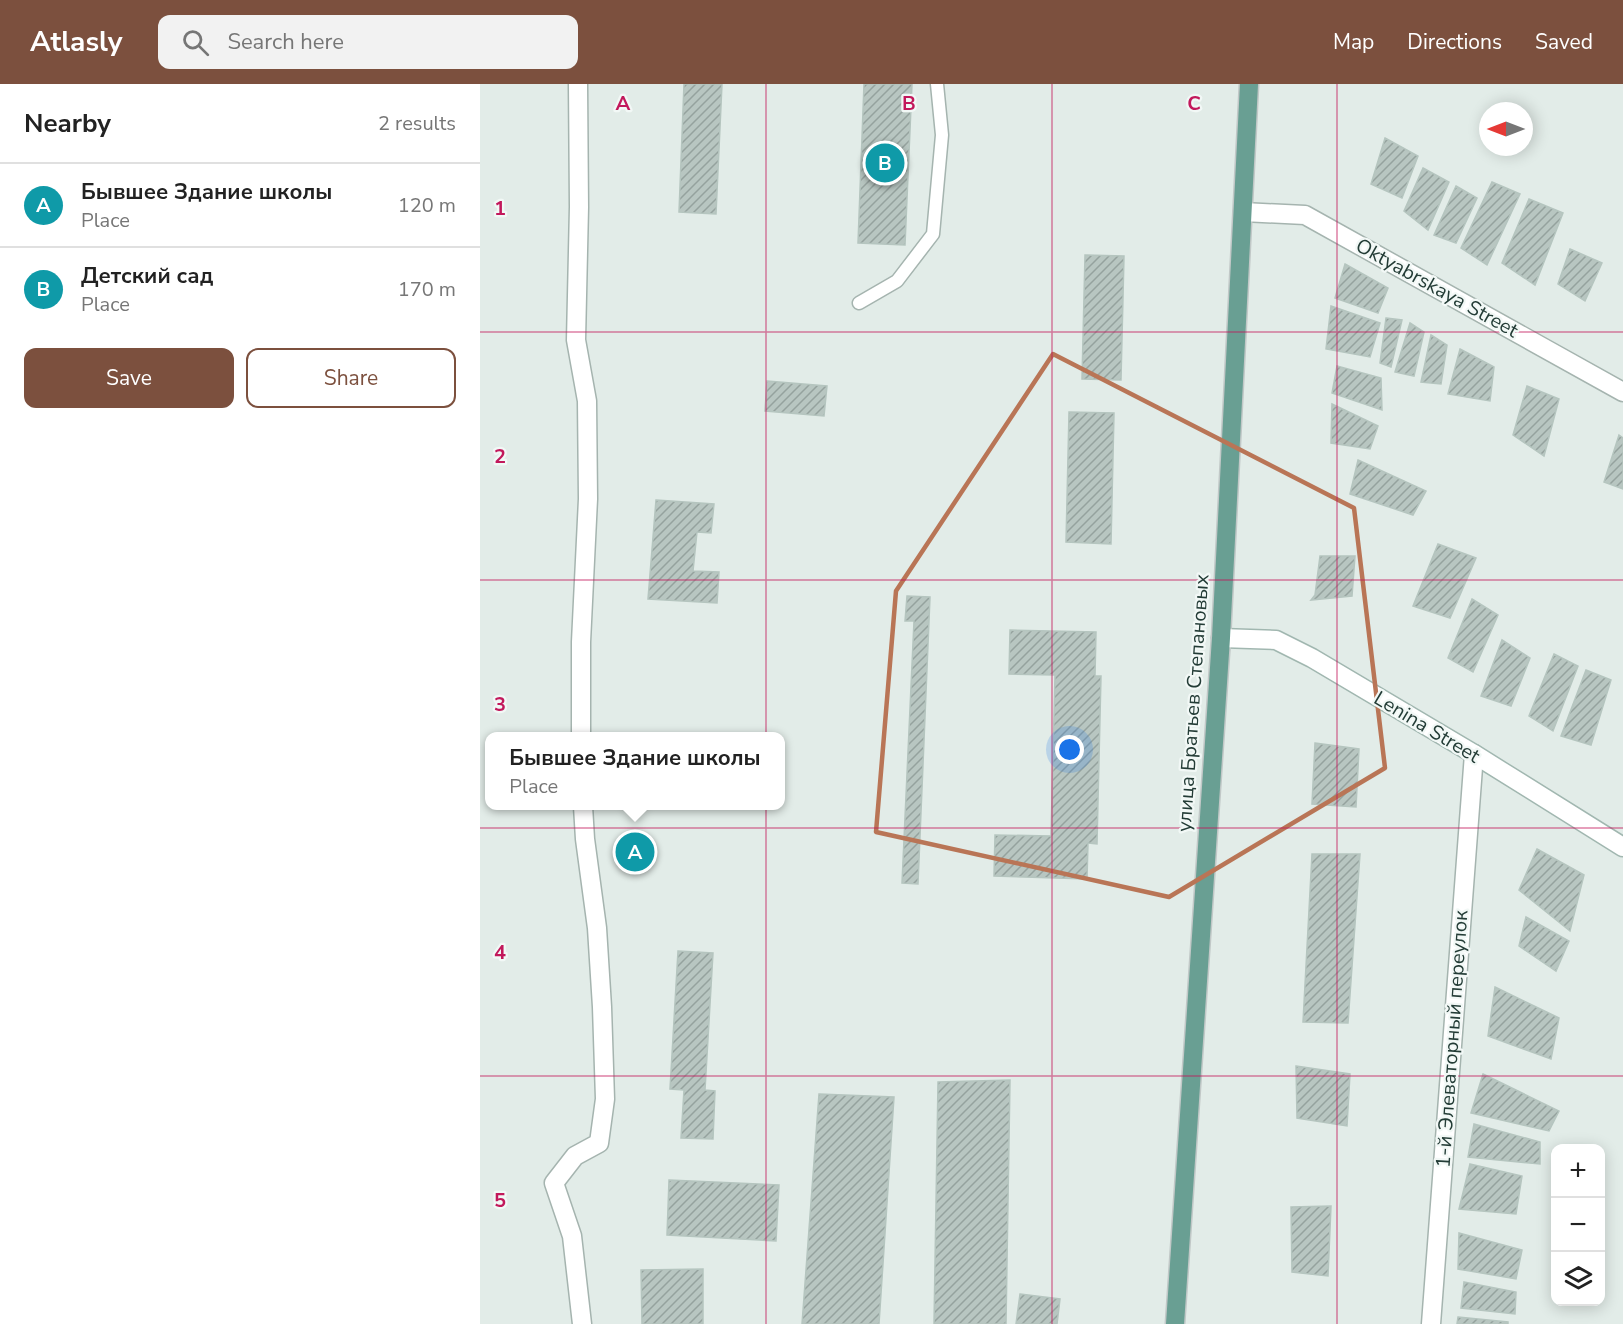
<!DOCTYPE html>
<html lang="en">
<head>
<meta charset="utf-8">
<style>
	:root { --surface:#fff; --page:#f2f2f2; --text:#222; --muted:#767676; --line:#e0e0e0; --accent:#7c503e }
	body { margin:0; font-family:"Nunito Sans",sans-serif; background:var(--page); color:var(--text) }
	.controls { position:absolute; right:18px; bottom:18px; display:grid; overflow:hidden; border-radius:12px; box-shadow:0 3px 15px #0003 }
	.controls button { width:54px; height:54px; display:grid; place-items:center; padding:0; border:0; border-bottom:2px solid var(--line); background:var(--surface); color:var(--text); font:30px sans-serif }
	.compass { position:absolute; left:999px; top:18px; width:54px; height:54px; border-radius:50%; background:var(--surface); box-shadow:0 3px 15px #0003; rotate:270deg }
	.you { position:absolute; left:590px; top:666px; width:21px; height:21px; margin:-15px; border:4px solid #fff; border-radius:50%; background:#1a73e8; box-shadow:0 0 0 9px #1a73e833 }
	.badge { display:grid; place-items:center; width:39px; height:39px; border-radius:50%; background:var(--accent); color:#fff; font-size:20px; font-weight:700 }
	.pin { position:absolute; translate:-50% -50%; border:3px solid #fff; box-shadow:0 2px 6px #0006 }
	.popup { position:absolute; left:5px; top:648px; width:300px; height:78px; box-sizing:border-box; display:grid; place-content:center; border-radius:12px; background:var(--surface); filter:drop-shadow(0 2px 4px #0005); font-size:20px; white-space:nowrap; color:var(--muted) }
	.popup b { font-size:22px; color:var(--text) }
	.popup::after { content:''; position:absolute; left:50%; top:100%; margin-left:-12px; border:12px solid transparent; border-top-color:var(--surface) }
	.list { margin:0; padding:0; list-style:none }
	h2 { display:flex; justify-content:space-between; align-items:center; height:78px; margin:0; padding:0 24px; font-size:26px }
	h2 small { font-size:20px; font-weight:400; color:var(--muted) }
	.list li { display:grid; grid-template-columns:39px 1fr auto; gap:18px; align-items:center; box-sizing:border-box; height:84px; padding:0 24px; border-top:2px solid var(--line) }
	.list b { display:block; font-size:22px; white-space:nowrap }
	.list p { margin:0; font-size:20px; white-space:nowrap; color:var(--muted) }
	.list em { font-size:20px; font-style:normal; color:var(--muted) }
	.actions { display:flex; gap:12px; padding:18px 24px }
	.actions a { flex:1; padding:14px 0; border:2px solid var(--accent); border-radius:12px; text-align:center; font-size:21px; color:var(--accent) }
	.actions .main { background:var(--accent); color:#fff }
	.icon { flex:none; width:33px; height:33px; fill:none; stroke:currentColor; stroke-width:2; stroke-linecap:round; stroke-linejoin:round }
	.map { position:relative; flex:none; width:1143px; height:1240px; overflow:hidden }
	header { display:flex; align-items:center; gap:36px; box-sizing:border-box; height:84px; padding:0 30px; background:var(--accent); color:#fff }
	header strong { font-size:28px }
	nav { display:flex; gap:33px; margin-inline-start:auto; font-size:21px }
	.search { width:420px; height:54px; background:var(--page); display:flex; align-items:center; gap:15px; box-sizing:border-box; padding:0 21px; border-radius:12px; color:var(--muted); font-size:22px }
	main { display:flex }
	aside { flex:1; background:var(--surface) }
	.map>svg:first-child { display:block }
</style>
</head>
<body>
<header>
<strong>Atlasly</strong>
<div class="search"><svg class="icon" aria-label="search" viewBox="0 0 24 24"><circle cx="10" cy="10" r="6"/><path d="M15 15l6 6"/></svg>Search here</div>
<nav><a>Map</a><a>Directions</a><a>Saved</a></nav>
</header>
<main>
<aside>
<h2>Nearby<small>2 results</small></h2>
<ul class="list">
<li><span class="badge" style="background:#0f9aa8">A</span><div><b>Бывшее Здание школы</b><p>Place</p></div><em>120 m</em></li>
<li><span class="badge" style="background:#0f9aa8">B</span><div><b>Детский сад</b><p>Place</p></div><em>170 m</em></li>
</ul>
<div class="actions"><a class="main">Save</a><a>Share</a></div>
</aside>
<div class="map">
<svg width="1143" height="1240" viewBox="0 0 1143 1240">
	<defs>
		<pattern id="building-hatch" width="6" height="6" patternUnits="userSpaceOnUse" patternTransform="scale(1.5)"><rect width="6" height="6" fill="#b8c6c1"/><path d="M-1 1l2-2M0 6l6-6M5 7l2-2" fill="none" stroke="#95a29e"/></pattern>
	</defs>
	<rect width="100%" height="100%" fill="#e2ece8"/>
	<path fill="url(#building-hatch)" stroke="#b5c5bf" stroke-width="1.5" d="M204 0H242L236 130 199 128Z
		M384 0H432L425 161 378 159Z
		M905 54 938 72 922 114 891 100Z
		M943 84 969 98 948 146 924 127Z
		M1012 98 1040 110 1007 181 981 164Z
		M976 102 997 114 976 159 954 151Z
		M1049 115 1083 129 1055 201 1022 179Z
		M1090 165 1122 179 1105 217 1078 200Z
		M605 171 644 172 641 296 602 295Z
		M865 180 908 204 898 229 855 214Z
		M851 222 900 239 890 273 846 265Z
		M906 234 922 236 911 283 900 279Z
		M930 239 944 248 934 292 915 288Z
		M951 251 967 261 961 300 941 298Z
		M980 265 1014 283 1010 317 968 310Z
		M857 282 901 294 902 326 852 309Z
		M287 297 347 302 344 332 285 327Z
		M1047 302 1079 315 1064 372 1033 351Z
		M852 320 898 342 890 365 851 359Z
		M589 328 634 329 631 460 586 458Z
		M1139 351 1143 354V405L1124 398Z
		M878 376 946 407 933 431 870 410Z
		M176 416 234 420 231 449 217 448 213 487 239 488 237 519 168 515Z
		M958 460 996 474 970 534 933 522Z
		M840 472H875L872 512 831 516 835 511Z
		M427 512 450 513 438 800 422 799 434 537H425Z
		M992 515 1018 531 993 588 968 574Z
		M530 546 616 548 615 592H621L617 760 608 759 607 795 514 792 515 751 571 752 575 591 529 590Z
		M1022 556 1050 574 1031 622 1001 612Z
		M1074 570 1098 582 1073 647 1049 632Z
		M1106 586 1131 596 1111 661 1081 652Z
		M835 659 879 665 876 723 832 720Z
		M1057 765 1104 791 1090 847 1039 806Z
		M832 770H880L868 939 823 938Z
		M1046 833 1089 857 1076 887 1039 862Z
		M198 867 233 869 225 1006 235 1007 233 1055 201 1054 204 1006 190 1005Z
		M1015 903 1079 934 1071 975 1008 952Z
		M816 982 870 990 867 1042 817 1034Z
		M1003 990 1079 1027 1069 1047 991 1029Z
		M530 996 526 1240H454L458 998Z
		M339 1010 414 1013 399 1240H322Z
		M994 1040 1060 1058V1080L988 1073Z
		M990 1080 1042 1092 1036 1130 979 1125Z
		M189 1096 299 1101 296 1157 187 1151Z
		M851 1122 848 1192 812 1188 811 1123Z
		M979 1149 1042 1166 1036 1195 978 1185Z
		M223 1185V1240H162L161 1186Z
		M984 1198 1036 1208 1035 1230 981 1224Z
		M540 1210 580 1215 577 1240H536Z
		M978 1233 1028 1238V1240H977Z"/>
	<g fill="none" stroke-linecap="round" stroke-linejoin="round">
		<g stroke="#a5b4af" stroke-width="15">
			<path id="lane" d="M379 219 417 197 453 150 462 51 457 0"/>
		</g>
		<g stroke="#a5b4af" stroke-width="21">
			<path id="street" d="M98 0 99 123 96 256 107 317 108 415 101 558V652
				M763 128 825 131 1143 308
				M102 1240 92 1152 74 1099 95 1072 119 1059 125 1015 122 923 117 844 105 755 103 722
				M951 1240 994 670"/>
		</g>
		<g stroke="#a1b7b0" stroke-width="21">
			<path id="secondary" d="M741 554 796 556 832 574 994 670 1143 763"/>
		</g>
		<g stroke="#c1c8c7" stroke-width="21">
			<path id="primary" d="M695 1240 741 554 769 0"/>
		</g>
		<use href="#lane" stroke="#fff" stroke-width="12"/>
		<use href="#street" stroke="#fff" stroke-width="18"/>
		<use href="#secondary" stroke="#fff" stroke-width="18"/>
		<use href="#primary" stroke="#699f93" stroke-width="18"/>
	</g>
	<path fill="none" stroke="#b97556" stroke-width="4.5" stroke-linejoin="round" d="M573 270 874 424 905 684 689 813 396 748 416 507Z"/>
	<path fill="none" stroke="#c2185b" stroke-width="1.5" stroke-opacity="0.55" d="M286 0V1240M572 0V1240M857 0V1240M0 248H1143M0 496H1143M0 744H1143M0 992H1143"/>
	<g text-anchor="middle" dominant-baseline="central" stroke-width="4.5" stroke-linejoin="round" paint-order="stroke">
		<g font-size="20" fill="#233c36" stroke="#f2f8f6">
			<text transform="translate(957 204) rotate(29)">Oktyabrskaya Street</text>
			<text transform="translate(713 619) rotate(-86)">улица Братьев Степановых</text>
			<text transform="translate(947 643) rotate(31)">Lenina Street</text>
			<text transform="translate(972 955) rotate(-86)">1-й Элеваторный переулок</text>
		</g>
	</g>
	<g font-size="20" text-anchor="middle" font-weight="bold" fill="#c2185b" stroke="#f2f8f6" stroke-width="4.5" stroke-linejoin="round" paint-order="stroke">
		<text x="143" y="26">A</text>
		<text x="429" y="26">B</text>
		<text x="714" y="26">C</text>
		<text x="20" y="131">1</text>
		<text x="20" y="379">2</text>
		<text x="20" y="627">3</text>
		<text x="20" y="875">4</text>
		<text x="20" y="1123">5</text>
	</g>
</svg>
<div class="controls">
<button>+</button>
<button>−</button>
<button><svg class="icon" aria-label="layers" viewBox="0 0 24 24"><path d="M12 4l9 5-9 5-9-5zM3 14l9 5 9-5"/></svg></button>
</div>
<svg class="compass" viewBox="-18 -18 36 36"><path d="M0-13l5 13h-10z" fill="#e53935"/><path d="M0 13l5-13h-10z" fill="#767676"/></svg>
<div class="you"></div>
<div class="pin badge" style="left:155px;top:768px;background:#0f9aa8">A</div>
<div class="popup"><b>Бывшее Здание школы</b>Place</div>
<div class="pin badge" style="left:405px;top:79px;background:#0f9aa8">B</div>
</div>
</main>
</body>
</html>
